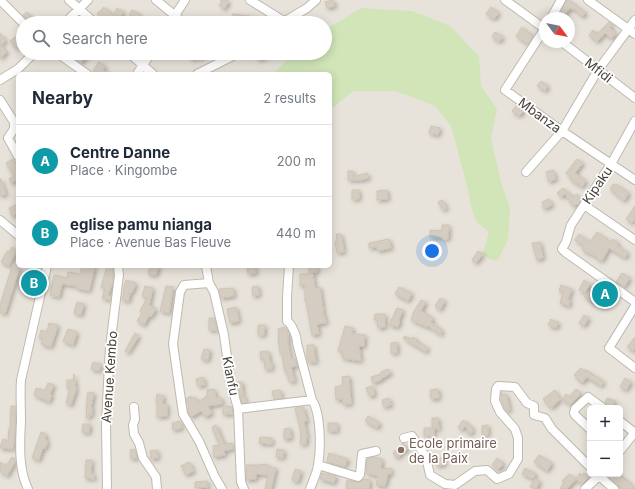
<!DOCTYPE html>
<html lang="en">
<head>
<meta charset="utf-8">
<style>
	:root { --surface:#fff; --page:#f2f2f3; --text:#1f2937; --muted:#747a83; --line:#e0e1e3; --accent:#2563eb }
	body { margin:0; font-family:Inter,sans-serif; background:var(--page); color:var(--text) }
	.controls { position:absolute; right:12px; bottom:12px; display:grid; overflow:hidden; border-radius:6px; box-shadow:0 2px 10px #0003 }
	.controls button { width:36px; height:36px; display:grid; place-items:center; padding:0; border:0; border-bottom:1px solid var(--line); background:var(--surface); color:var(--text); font:20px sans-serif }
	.compass { position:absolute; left:539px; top:12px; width:36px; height:36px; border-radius:50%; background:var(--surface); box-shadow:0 2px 10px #0003; rotate:122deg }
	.you { position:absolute; left:432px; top:251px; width:14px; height:14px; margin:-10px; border:3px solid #fff; border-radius:50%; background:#1a73e8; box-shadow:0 0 0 6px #1a73e833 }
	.badge { display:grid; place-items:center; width:26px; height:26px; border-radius:50%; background:var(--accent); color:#fff; font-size:13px; font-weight:700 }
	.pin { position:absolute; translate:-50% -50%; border:2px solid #fff; box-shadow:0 1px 4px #0006 }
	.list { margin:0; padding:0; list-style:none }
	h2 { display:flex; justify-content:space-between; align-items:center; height:52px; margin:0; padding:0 16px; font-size:17px }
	h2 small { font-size:13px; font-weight:400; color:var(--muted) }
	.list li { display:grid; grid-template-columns:26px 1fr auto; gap:12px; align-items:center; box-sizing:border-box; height:72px; padding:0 16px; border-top:1px solid var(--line) }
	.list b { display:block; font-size:15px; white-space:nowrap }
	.list p { margin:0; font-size:13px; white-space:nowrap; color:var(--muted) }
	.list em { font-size:13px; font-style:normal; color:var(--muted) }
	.icon { flex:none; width:22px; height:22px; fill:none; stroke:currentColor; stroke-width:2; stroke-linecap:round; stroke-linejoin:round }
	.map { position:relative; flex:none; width:635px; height:489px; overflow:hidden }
	.search { position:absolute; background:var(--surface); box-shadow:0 2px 10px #0003; left:16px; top:16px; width:316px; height:44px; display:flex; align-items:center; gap:10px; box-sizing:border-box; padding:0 14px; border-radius:22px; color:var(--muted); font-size:15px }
	.panel { position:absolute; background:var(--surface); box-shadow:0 2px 10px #0003; left:16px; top:72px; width:316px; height:196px; border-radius:6px }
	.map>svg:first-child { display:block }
</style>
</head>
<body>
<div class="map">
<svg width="635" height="489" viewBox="0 0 635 489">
	<defs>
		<filter id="shadow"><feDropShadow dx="2" dy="2" stdDeviation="2" flood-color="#0004"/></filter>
	</defs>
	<rect width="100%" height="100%" fill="#f4f1eb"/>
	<path fill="#e8e3da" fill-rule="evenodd" d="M0 0H635V489H0ZM545 18H569V42H545ZM23 23H325V53H23ZM18 74H330V266H18ZM590 408H620V474H590Z"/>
	<path fill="#d1e5b8" d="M361 8 412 11 450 26 479 56 481 86 497 109 491 138 501 182 510 208 508 240 498 260H491L483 254 489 232 477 222 472 210 466 182 451 126 435 106 395 91H353L330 110V74H273L285 62 296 53H325V30Z"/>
	<path fill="#d5cdc1" stroke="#cfc5b5" filter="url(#shadow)" d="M220 0H227L229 2 224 9 219 5 222 2Z
		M333 0 335 6 327 8 325 2Z
		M566 0H569L586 13 582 17 575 9 574 10 570 8 562 18H560L558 16Z
		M104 7 113 15 117 8 124 12 116 23H107L97 14Z
		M491 7 499 13 494 19 486 14Z
		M132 10 140 14 137 19 129 15Z
		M27 12 35 23H28L27 19 23 15Z
		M232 14 257 17V23L238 21Z
		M609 22 612 25 610 28 616 33 611 39 605 33 597 42 589 35 593 30 597 34Z
		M522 27 533 36 528 44 516 36Z
		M495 32 503 37 499 42 492 37Z
		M0 33 6 41 0 45 7 52 0 59Z
		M17 36 23 43 16 48 10 41Z
		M67 53H89L81 63Z
		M188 53H210L199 59 197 56 192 60Z
		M255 53H272L259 60Z
		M99 62 105 66 103 70 110 74H98L93 71Z
		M541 81 548 86 545 91 537 86Z
		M517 105 524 111 519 116 512 111Z
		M431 126 440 128 438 135 429 133Z
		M13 159 18 167V182L17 180 11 183 9 179 14 176 6 163Z
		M577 159 583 163 575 173 586 181 582 187 570 179V176L566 173Z
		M553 170 556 179 549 182 546 172Z
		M348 171H353V177L367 173 369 178 360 180H348Z
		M0 179H1L6 194 0 196Z
		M613 184 615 185 616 184 629 193 624 201 610 189Z
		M563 188 573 197 577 194 581 200 578 205 577 204 573 206 565 194 562 197 557 193Z
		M352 190H359V199H352Z
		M387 190 388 199 377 200V191Z
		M549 199 552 205 544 209 542 202Z
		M442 200 447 208 443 210 438 202Z
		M18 204V213L12 216 9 208Z
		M635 206V219L632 223 626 219Z
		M442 225H449L448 239H442V237H430V230L442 231Z
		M597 232 611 242 613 239 618 243 617 245 628 253 625 258 609 248 602 261 596 258 597 257 582 250 584 246 575 240 579 234 590 242Z
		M336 234H341L344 252 337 253 335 242 337 241Z
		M389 239 391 248 378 251 377 247 369 248V243Z
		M540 242 543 258 537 260 532 243Z
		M12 247 17 250 9 266 1 262 7 251 9 252Z
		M478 251 483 254 476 263 472 260Z
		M13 263 20 266 5 314 0 312V305Z
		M82 266H95L89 291 76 288 77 286 62 284 59 297 50 295 54 275 67 278 68 272 80 274Z
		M107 266 113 267V282L108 295 111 296 110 300 102 298 105 289 101 287Z
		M150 266H159L156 275 148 274Z
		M247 266H255L256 273 248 274Z
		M309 266H317V272L309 273Z
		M622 273 630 278 624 287 616 282Z
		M300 274H313L315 288 320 287 324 317H325L326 323 317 324 319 334 312 335 306 301H305V285L300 286Z
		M28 276 38 279 36 289 25 286Z
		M126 280 136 283 132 293 130 292 129 301 122 300 124 290H123Z
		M584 280 590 284 585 293 579 290Z
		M561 285 572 289 568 299 570 300 569 306 560 303 563 292 559 291Z
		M145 286 153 288 149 305 156 309 151 317 149 316 144 325 137 321 142 313 140 311 147 298 142 296Z
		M166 286 173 287 169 313 160 311Z
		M258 286 259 295 253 296 252 287Z
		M399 287 412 293 408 301 395 294Z
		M233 288 234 296 221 298 219 289Z
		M605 288 610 291 608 293 611 296 604 306 596 301Z
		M588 292 597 298 594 303 584 297Z
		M440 298 445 301 440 310 435 306Z
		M421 300 426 302 421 311 433 318 431 322 442 330 441 335 428 326 427 327 411 320 414 311Z
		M77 302 84 304 81 315 74 313Z
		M236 307 239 321 230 323 227 309Z
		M397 308 403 310 399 320 400 321 398 327 389 325Z
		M375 314H385V327L378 328 377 320H374Z
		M584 315 589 318 584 326 579 323Z
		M209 318H214L217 330H209Z
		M551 319 559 323 556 328 548 325Z
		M49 323 58 325 51 347 41 344 43 339 39 338 41 330 47 332Z
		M258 325H265L264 335H258Z
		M345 326 353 328 352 334 365 335 364 346H359L361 361 342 358 343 352 338 351Z
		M285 327 288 333V343L291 359 295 358 297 366 291 367 295 381 290 382 284 368 282 353H280L278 336H279L278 329Z
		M68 329 77 332 73 345 63 341Z
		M135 333 139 336 128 353 125 351Z
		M405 336 411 339 413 337 417 340 416 341 428 348 426 352 403 338Z
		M635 337V348L633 351 627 347Z
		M397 342V353H391V343Z
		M307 345H314V354H315L316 362H309V360H307Z
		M204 349 210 350 208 360 201 359Z
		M268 351 270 363H272V369H265L264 359 261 360 260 352Z
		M93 362 101 364 99 371 91 369Z
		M581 368 586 372 587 370 593 376 594 375 604 382 601 386 587 377 582 383 574 375Z
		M388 369 391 373 381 379V380L373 383 371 377 381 374V372Z
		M74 374 76 390 71 405 66 403 70 388H67V380H73Z
		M349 376 351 404H343V399L336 400 335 387 343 385 342 377Z
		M203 377 205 385 198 386 196 379Z
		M625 378 631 382 626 390 620 387Z
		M237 382H242L243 397H245L246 403H242Z
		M48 383 54 385 50 394 52 395 49 402 34 395 36 388 45 391Z
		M372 386 375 394 370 397 366 388Z
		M214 389 216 398H222V404L208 406 212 413 206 417 201 411 191 417 188 412V408L189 407 186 399 191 396 192 399 195 397 198 402 207 396V390Z
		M438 389 439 398 431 399 430 390Z
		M576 389 581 394 570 405 562 399 566 394 569 397Z
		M280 390 282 398 274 399 272 391Z
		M555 390 560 400 551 408 543 399Z
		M88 392 94 393 91 407H92V415H89V418H86L87 400Z
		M501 392 503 394H506L510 410 506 411 505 409 501 400Z
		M157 394 164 396 162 404H167V416L157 417V402L156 401Z
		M389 398 391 405 384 407 382 400Z
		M607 398 615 401 612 408 605 403Z
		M11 406H15V431L13 449 0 448 3 439 8 441 9 428 10 429Z
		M223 406 232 407 233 414H223Z
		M303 407 307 421 304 422 307 435 306 444H300L301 437 300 428 295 408Z
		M368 416 380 423 377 428 365 421Z
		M432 418H438L439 430 432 426Z
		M463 420 472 427 473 432 468 434 466 426 462 430 458 427Z
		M180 421 182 428 173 430 172 423Z
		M328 423H337V431H328Z
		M83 424H90L89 433 82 432Z
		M216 425 224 444 232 443 233 449 224 451 225 455 214 457 213 446 219 445 212 427Z
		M488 425V435H482V426Z
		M290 428 291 438 284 439V429Z
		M424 428H434V436H424Z
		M41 432 46 434 45 439 48 441 45 449 43 448 39 460 32 458Z
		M260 437 272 438V444L259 443Z
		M403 443 408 448 397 458 393 453Z
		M135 449 137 458 131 459 130 450Z
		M277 449 284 450 283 458 276 457Z
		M157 450 158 458 151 459 150 451Z
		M329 453 348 459 345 466 334 464V463L327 461Z
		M539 455 552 463 547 471 534 462Z
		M12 457 15 459V462L7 476 0 471V462L6 466Z
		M373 457 382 459 381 469 391 468V474H388L385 486 376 485 378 476 366 473 367 459Z
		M444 457 445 464 437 466 435 459Z
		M497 458 504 464 498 470 492 465Z
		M86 460H92L91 474H94V479L85 478Z
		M189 462 194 471 186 475 181 466Z
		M260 464 268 465 267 466 276 468 271 489H265L268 475 256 474V479L246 480V465H260Z
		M525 468 536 474 533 479 522 474Z
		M295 469 301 471 298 482 292 480Z
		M322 473 336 476 334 483 320 479Z
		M580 473 582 476 584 473 589 477 582 484 576 479 567 489H560L564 482 562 481 569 474 576 479Z
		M606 474H619L625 480 626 479 635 489H624L619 485 618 486Z
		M364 479 370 480 369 489H346L347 480 359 482Z
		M535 479 540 481 536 489 530 487Z
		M207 481 208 487 195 488V482Z"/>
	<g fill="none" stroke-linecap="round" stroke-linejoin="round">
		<g stroke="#bfb9ae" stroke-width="10">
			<path id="minor" d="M0 0 23 23
				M69 0 95 23
				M156 0 184 23
				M250 0 285 22
				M505 0 545 29
				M588 0 635 34
				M551 18 561 0
				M65 23 88 0
				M170 23 185 0
				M282 23 307 8 316 0
				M545 28 505 90 562 131 635 180
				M562 42 635 98
				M57 53 87 74
				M129 53 153 74
				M137 74 151 53
				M197 74 239 53
				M0 80 18 69 34 53
				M0 100 14 122V129L8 138 18 156
				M635 121 611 164 571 225 566 242 562 249 565 252 635 302
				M526 172 562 131 598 70 635 20
				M584 205 635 240
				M0 220 18 235
				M206 266 209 283 214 292 224 335 230 379 238 409 241 482 244 489
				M289 266 287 297V321C292 324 297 337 297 343L312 400C321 413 321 449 318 465 317 473 313 481 310 489
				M209 283 184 285 180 292 173 344 183 414 199 441 215 477 222 489
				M635 306 609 348 635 368
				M134 407 135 419 133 425 134 434 139 443 143 458 156 477 157 489
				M238 409 312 400
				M620 421 635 433
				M590 429 575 415 574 413 575 409 588 397 603 408
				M404 438 412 436 426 457 430 475 445 484 455 485 475 471 487 470 497 479 509 474 518 459V438L515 429 500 412 495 401 496 389 498 386 515 387 527 403 534 406V415L545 418 552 429 590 467
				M620 451 635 432
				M318 465 358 477 360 475 362 454 376 451
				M597 474 614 489
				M28 489C18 468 20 443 21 421 21 407 20 393 21 380L47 266
				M107 489 106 425 108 383 110 347 119 275 118 266
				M585 489 601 474"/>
		</g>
		<use href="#minor" stroke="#fff" stroke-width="8"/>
	</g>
	<circle fill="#8d6e63" stroke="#fff" stroke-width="1.5" cx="401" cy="450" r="4"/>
	<g text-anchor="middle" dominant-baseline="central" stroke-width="3.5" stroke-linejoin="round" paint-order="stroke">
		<g font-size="13" fill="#484239" stroke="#fff">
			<text transform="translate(599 70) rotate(38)">Mfidi</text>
			<text transform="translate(540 115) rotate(36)">Mbanza</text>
			<text transform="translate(597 185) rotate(-56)">Kipaku</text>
			<text transform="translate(231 376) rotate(79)">Kianfu</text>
			<text transform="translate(109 377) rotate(-86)">Avenue Kembo</text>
		</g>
		<g font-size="13" fill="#785e54" stroke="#fff" text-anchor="start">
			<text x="409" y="443">Ecole primaire<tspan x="409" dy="15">de la Paix</tspan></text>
		</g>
	</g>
</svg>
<div class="controls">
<button>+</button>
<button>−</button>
</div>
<svg class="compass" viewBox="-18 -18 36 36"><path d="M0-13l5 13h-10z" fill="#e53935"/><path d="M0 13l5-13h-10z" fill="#747a83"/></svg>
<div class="you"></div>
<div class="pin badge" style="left:605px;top:294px;background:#0f9aa8">A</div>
<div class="pin badge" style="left:34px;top:283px;background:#0f9aa8">B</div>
<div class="search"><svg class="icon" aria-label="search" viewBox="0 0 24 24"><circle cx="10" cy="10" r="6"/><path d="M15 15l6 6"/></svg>Search here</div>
<section class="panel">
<h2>Nearby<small>2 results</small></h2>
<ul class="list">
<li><span class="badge" style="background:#0f9aa8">A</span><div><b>Centre Danne</b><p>Place · Kingombe</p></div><em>200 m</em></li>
<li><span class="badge" style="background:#0f9aa8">B</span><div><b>eglise pamu nianga</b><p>Place · Avenue Bas Fleuve</p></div><em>440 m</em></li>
</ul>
</section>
</div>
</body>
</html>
